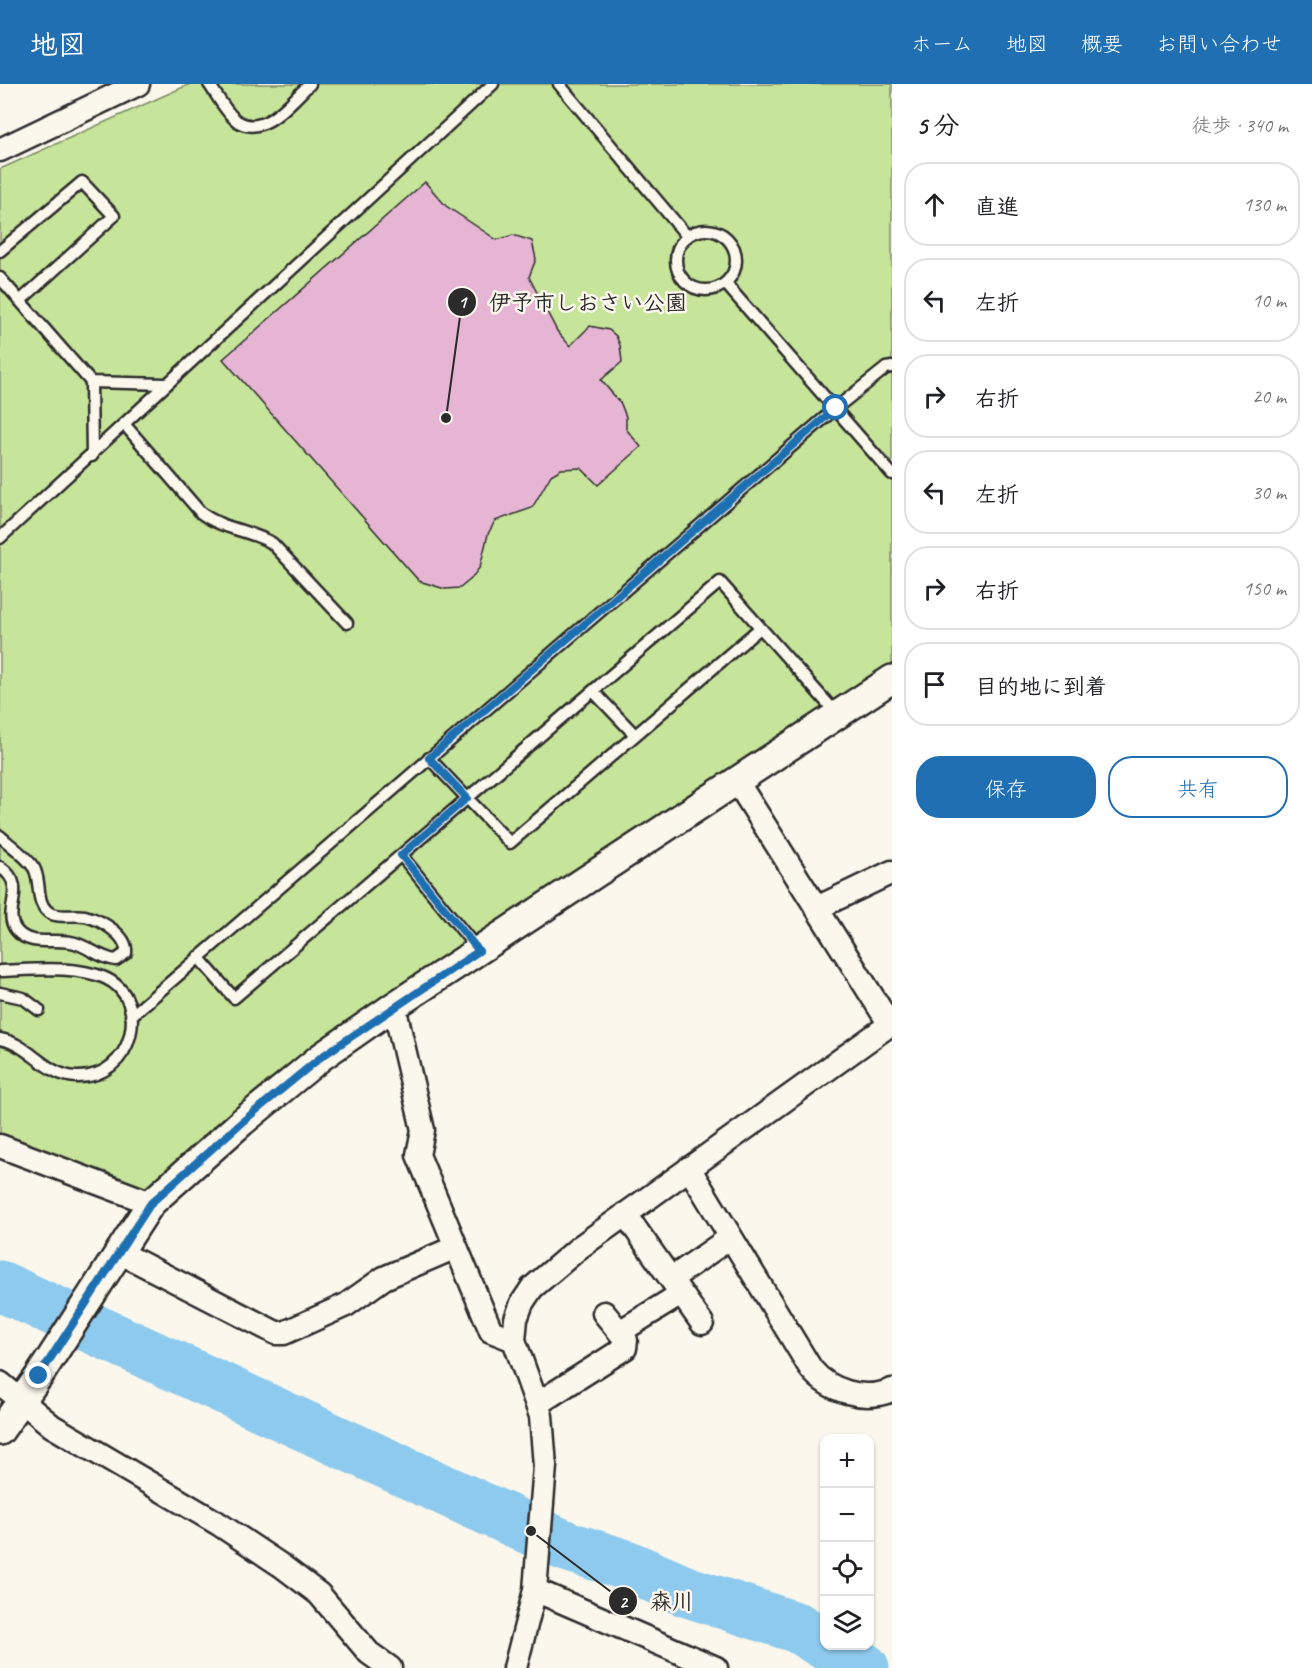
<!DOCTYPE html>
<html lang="ja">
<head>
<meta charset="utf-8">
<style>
	:root { --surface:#fff; --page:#f2f2f2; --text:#202124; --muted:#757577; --line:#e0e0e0; --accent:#1f6fb2 }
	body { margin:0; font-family:Caveat,"Klee One",sans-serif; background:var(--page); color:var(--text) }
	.controls { position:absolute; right:18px; bottom:18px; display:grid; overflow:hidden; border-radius:12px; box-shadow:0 2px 4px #0004 }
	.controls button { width:54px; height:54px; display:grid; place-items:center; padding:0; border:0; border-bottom:2px solid var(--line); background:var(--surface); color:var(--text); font:30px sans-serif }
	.stop { position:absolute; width:18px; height:18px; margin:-14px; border:4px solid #1f6fb2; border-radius:50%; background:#fff }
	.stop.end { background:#1f6fb2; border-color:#fff; box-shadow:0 2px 6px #0008 }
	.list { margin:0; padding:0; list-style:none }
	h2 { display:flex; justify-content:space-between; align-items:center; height:78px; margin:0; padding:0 24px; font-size:26px }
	h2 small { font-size:20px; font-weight:400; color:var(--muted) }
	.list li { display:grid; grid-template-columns:39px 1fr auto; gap:18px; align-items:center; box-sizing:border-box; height:84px; margin:0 12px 12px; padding:0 12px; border:2px solid var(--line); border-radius:24px }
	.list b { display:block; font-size:22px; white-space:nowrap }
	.list em { font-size:20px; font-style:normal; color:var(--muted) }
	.actions { display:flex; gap:12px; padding:18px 24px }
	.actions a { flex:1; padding:14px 0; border:2px solid var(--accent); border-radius:24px; text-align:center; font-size:21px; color:var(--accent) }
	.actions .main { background:var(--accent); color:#fff }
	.icon { flex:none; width:33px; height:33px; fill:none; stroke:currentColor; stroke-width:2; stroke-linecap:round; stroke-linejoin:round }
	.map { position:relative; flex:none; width:892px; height:1584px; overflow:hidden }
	header { display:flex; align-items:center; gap:36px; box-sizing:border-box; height:84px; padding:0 30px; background:var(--accent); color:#fff }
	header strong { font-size:28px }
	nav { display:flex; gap:33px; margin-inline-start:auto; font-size:21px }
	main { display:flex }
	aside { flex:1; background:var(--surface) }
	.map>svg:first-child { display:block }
</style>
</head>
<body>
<header>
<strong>地図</strong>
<nav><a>ホーム</a><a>地図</a><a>概要</a><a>お問い合わせ</a></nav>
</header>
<main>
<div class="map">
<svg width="892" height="1584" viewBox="0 0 892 1584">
	<rect width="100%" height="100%" fill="#fbf7ec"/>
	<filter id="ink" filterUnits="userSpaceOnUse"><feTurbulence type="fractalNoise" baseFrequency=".0167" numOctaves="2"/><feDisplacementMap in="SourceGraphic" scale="12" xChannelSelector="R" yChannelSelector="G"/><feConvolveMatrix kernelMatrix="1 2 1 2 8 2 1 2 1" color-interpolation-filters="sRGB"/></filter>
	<g filter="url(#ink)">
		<path fill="#c7e49b" stroke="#798863" stroke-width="1.5" d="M190 0H892V583L490 860 159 1112 0 1052V85Z"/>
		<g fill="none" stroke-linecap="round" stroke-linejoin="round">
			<path stroke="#8ecaee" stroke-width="51" d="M0 1202 566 1462 623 1480 685 1507 798 1544 824 1560
				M827 1562 864 1584"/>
		</g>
		<path fill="#e6b5d4" stroke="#2b2b2b" stroke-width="1.5" d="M425 98 446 122 497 156 513 151 532 157 536 175 529 193 557 247 570 262 590 242 609 246 616 252 620 261 622 278 601 296 621 320 626 333V345L641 363 598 401 581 384 561 385 551 391 532 424 495 437 488 450 480 483 471 495 460 504 445 505 419 497 223 275Z"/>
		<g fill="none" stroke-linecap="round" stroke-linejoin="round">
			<g stroke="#2b2b2b" stroke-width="15">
				<path id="service" d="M209 0C217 11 226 29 237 37 264 55 292 16 310 0
					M559 0 687 152
					M676 176a30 30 0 1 1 60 0a30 30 0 1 1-60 0Z
					M0 167 82 98 114 132 20 217
					M0 194 91 298 92 372
					M725 199 892 390
					M91 298 165 300
					M125 341 201 429C222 445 249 446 272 459L347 539
					M0 454 493 0
					M593 607 635 651
					M429 674 510 759 760 544
					M0 752C11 762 26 772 34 784 42 798 34 822 52 830 62 834 74 830 85 832 101 836 128 851 126 869L116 876C101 874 91 865 78 860 58 852 31 865 16 846 1 826 30 803 0 783
					M401 771 478 866
					M198 873 234 914 720 498 837 630
					M0 887C32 886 75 881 105 894 152 915 134 995 76 993 44 991 30 960 0 955
					M0 909 23 914 39 926
					M131 932 836 324 886 284 892 283"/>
			</g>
			<g stroke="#2b2b2b" stroke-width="27">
				<path id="minor" d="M0 66 138 0
					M736 696 889 939
					M817 824 892 788
					M394 922 423 1046 418 1071 491 1247 514 1256
					M0 1062 151 1119
					M689 1084 811 1285C829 1307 864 1318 892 1306
					M625 1130 702 1239
					M119 1168 276 1249H284L346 1221 384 1194 456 1163
					M671 1195 731 1153
					M621 1247 681 1210
					M0 1299 52 1342 219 1440 282 1482 319 1510 369 1569 390 1584
					M537 1320 625 1264 626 1256 604 1229
					M535 1506 716 1584
					M515 1584 535 1506 545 1382 541 1332 514 1256 516 1235 522 1219 532 1204 580 1163 892 939"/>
			</g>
			<g stroke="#2b2b2b" stroke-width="32">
				<path id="tertiary" d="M0 1347 39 1292 151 1119 242 1038 321 973 394 922 892 595"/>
			</g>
			<use href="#service" stroke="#fbf7ec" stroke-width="10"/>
			<use href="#minor" stroke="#fbf7ec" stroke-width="22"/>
			<use href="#tertiary" stroke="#fbf7ec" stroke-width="27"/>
		</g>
	</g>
	<g fill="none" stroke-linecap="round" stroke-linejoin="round" filter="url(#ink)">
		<path stroke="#1f6fb2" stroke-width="8" d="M39 1292 151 1119 242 1038 321 973 479 867 401 771 467 714 429 674 836 324"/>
	</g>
	<path fill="none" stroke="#2b2b2b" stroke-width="2" d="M446 334L462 218M531 1447L623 1517"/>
	<g fill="#2b2b2b" stroke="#fbf7ec" stroke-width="2">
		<circle cx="446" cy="334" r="6"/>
		<circle cx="531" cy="1447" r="6"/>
		<circle cx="462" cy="218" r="15"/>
		<circle cx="623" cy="1517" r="15"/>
	</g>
	<g font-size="18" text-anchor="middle" font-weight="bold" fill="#fff">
		<text x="462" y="224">1</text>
		<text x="623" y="1524">2</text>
	</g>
	<g font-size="22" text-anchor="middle" font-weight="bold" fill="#2b2b2b" stroke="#fbf7ec" stroke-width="5" stroke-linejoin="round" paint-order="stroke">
		<text x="588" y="226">伊予市しおさい公園</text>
		<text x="672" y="1525">森川</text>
	</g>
</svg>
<div class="controls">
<button>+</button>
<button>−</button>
<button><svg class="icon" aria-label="locate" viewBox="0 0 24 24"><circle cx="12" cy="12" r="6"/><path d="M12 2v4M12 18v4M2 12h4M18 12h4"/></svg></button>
<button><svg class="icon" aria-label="layers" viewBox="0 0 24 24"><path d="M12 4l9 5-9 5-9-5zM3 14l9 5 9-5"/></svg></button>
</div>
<div class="stop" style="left:836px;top:324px"></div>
<div class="stop end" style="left:39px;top:1292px"></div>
</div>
<aside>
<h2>5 分<small>徒歩 · 340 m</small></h2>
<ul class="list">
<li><svg class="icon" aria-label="ahead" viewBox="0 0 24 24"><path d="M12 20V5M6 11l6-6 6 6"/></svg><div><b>直進</b></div><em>130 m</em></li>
<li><svg class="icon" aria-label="left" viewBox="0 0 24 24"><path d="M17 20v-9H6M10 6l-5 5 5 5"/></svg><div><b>左折</b></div><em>10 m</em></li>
<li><svg class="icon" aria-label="right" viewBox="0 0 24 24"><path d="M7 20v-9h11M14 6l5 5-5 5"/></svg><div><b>右折</b></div><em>20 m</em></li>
<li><svg class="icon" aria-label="left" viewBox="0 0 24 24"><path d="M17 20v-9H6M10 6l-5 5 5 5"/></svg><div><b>左折</b></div><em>30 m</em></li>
<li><svg class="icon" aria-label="right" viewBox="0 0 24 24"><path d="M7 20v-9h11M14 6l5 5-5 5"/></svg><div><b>右折</b></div><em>150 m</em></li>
<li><svg class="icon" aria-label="arrive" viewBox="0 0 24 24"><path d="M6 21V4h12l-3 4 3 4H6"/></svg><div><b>目的地に到着</b></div></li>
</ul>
<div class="actions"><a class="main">保存</a><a>共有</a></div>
</aside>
</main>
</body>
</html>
